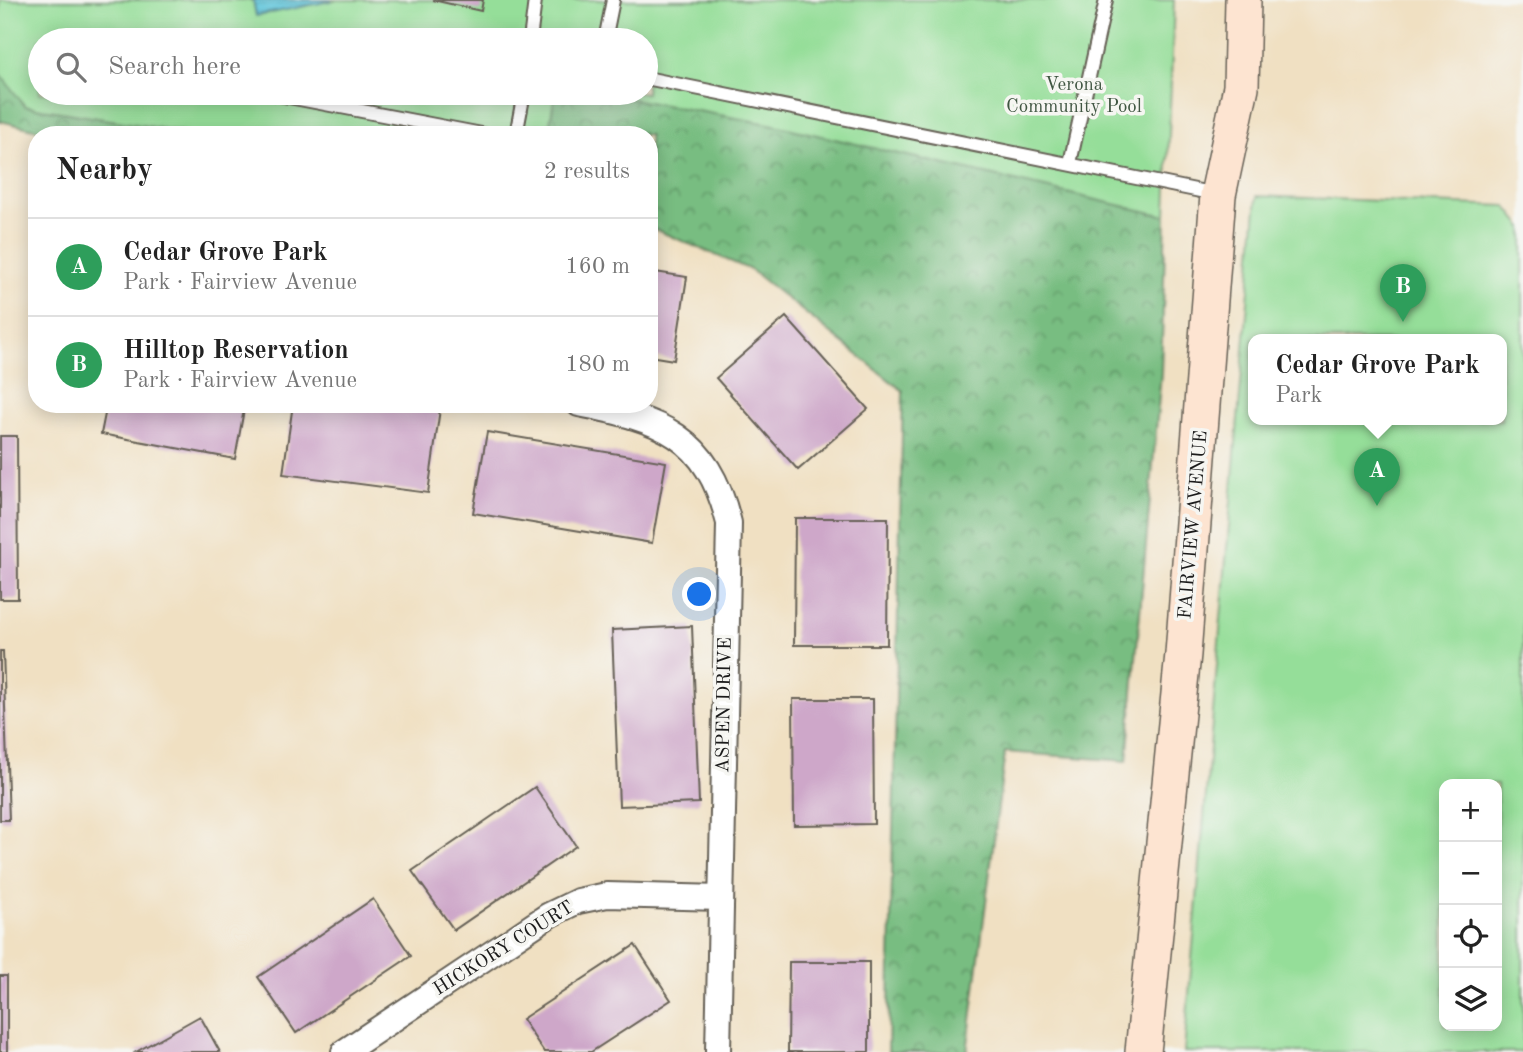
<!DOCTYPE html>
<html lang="en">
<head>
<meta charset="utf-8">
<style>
	:root { --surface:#fff; --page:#f2f2f2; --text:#222; --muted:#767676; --line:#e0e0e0; --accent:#0f766e }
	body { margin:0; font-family:"Old Standard TT",serif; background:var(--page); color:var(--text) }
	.controls { position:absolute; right:21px; bottom:21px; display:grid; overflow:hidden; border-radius:14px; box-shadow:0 4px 18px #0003 }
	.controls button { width:63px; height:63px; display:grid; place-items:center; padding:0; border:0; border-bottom:2px solid var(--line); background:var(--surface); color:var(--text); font:35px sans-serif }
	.you { position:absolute; left:700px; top:595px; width:24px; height:24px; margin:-18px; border:5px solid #fff; border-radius:50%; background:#1a73e8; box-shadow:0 0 0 10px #1a73e833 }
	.badge { display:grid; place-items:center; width:46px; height:46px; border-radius:50%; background:var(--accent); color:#fff; font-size:23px; font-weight:700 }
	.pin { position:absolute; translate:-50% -58px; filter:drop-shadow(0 2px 4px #0008) }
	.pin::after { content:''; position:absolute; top:37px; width:24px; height:21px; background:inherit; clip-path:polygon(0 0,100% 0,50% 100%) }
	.popup { position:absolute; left:1248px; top:334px; width:259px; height:91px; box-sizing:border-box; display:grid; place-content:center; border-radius:14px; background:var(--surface); filter:drop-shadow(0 2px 5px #0005); font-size:23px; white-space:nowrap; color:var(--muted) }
	.popup b { font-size:26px; color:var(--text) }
	.popup::after { content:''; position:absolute; left:50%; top:100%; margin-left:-14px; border:14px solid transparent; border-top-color:var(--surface) }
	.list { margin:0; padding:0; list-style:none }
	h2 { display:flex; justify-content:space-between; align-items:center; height:91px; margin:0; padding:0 28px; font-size:30px }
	h2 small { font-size:23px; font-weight:400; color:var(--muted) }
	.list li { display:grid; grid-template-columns:46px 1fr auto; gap:21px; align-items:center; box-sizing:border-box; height:98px; padding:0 28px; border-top:2px solid var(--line) }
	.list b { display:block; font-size:26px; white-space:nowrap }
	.list p { margin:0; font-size:23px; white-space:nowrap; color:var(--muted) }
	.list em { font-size:23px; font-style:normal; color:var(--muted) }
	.icon { flex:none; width:38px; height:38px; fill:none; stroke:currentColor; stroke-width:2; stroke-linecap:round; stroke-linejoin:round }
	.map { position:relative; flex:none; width:1523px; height:1052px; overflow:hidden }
	.search { position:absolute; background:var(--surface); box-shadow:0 4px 18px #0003; left:28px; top:28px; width:630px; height:77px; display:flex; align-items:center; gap:18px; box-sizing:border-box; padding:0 24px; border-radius:38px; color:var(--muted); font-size:26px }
	.panel { position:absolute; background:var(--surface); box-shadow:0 4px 18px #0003; left:28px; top:126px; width:630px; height:287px; border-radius:28px }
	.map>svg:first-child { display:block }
</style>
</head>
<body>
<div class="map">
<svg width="1523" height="1052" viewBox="0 0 1523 1052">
	<defs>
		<pattern id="forest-crowns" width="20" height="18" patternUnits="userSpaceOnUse" patternTransform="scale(1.75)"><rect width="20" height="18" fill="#78bd81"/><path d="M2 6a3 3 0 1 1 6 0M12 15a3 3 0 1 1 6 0" fill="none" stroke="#629969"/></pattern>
		<pattern id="water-rules" width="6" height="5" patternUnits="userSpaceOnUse" patternTransform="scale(1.75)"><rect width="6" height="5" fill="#5dc4da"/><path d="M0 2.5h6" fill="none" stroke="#50a8ba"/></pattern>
	</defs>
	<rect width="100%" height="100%" fill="#f6f6f2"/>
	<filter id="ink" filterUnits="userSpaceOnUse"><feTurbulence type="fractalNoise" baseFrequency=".0143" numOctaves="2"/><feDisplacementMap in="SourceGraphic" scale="14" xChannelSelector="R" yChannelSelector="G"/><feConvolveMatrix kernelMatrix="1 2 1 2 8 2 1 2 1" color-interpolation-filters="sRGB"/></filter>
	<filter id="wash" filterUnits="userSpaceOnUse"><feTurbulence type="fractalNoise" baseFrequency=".00686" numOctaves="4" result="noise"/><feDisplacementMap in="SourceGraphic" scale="28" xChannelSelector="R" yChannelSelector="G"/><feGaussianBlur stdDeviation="1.57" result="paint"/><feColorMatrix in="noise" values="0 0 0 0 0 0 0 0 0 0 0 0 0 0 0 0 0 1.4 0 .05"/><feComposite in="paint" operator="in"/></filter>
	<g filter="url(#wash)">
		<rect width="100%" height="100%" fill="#f0e0c2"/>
		<path fill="url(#forest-crowns)" stroke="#4a6c4e" stroke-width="2" d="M0 74 26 106 202 135H59L0 121Z
			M555 93H599L775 125 1166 216 1161 373 1127 761 1005 752 967 1052H888L903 391 751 270 649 227V135H548Z"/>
		<path fill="#95de99" stroke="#587d5a" stroke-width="2" fill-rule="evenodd" d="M0 0H1174L1166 216 775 125 599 93H646V40H40V93H555L548 135H202L25 106 0 74Z
			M1257 196 1506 206 1523 227V1052H1184ZM1253 340H1501V420H1253ZM1497 784V1026H1444V784Z"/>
		<path fill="url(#water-rules)" stroke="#3c707b" stroke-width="2" d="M253 0H330L331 1 256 16Z"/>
		<g id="blocks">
			<path fill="#cea7c9" d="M433 0H483L481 11Z
				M649 271 687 277 674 360 649 356Z
				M786 317 868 409 798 470 716 378Z
				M107 404H245L235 459 101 434Z
				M293 404H406L440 409 428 493 283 474Z
				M487 432 666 462 652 543 473 513Z
				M0 436H17L18 599H0Z
				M795 518H888L887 645H794Z
				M692 626 699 803 619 806 612 630Z
				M0 651H3L9 820H0Z
				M793 699H873L874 824 794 825Z
				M535 787 576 846 454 930 412 871Z
				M373 899 411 956 296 1033 258 977Z
				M635 945 671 1000 591 1052H544L522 1019Z
				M789 962H869V1052H788Z
				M0 976H7V1052H0Z
				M200 1016 220 1052H136Z"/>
		</g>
	</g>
	<g filter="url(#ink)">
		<use href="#blocks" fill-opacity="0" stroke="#666156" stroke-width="2"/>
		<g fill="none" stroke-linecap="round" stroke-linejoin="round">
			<g stroke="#666156" stroke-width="16">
				<path id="lane" d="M530 40 535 0
					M605 40 613 0
					M646 78 1215 194
					M268 93 487 135
					M516 135 524 93
					M1070 163 1106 0"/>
			</g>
			<g stroke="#666156" stroke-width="28">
				<path id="street" d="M579 404C661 420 707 434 729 523L718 1052
					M344 1052 549 915 578 901 607 895 721 898"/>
			</g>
			<g stroke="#666156" stroke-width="38">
				<path id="secondary" d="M1143 1052 1183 654 1218 195 1241 87 1243 0"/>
			</g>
			<use href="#lane" stroke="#fff" stroke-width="12"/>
			<use href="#street" stroke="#fff" stroke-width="24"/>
			<use href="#secondary" stroke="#fde4d1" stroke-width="35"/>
		</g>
	</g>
	<g text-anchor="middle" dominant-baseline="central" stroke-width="7" stroke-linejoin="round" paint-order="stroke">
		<g font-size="19" fill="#405642" stroke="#f6f6f2">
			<text x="1074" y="85">Verona<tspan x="1074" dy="22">Community Pool</tspan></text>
		</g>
		<g font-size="19" fill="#1c1c1c" stroke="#f6f6f2">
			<text transform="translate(1194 525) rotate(-85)">FAIRVIEW AVENUE</text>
			<text transform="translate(725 705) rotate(-89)">ASPEN DRIVE</text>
			<text transform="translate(504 949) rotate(-32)">HICKORY COURT</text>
		</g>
	</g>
</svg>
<div class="controls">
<button>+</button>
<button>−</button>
<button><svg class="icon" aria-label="locate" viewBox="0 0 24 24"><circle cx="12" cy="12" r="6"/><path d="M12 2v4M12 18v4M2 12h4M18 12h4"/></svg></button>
<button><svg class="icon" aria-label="layers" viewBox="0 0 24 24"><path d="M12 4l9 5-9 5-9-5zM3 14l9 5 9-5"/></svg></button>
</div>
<div class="you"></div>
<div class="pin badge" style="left:1377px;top:506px;background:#2e9e5b">A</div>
<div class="popup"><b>Cedar Grove Park</b>Park</div>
<div class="pin badge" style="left:1403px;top:322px;background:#2e9e5b">B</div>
<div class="search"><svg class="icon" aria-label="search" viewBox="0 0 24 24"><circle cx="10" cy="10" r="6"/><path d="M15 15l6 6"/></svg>Search here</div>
<section class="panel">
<h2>Nearby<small>2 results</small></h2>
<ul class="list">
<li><span class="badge" style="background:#2e9e5b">A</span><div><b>Cedar Grove Park</b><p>Park · Fairview Avenue</p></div><em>160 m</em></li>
<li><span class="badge" style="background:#2e9e5b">B</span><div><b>Hilltop Reservation</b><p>Park · Fairview Avenue</p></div><em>180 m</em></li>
</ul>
</section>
</div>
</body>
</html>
